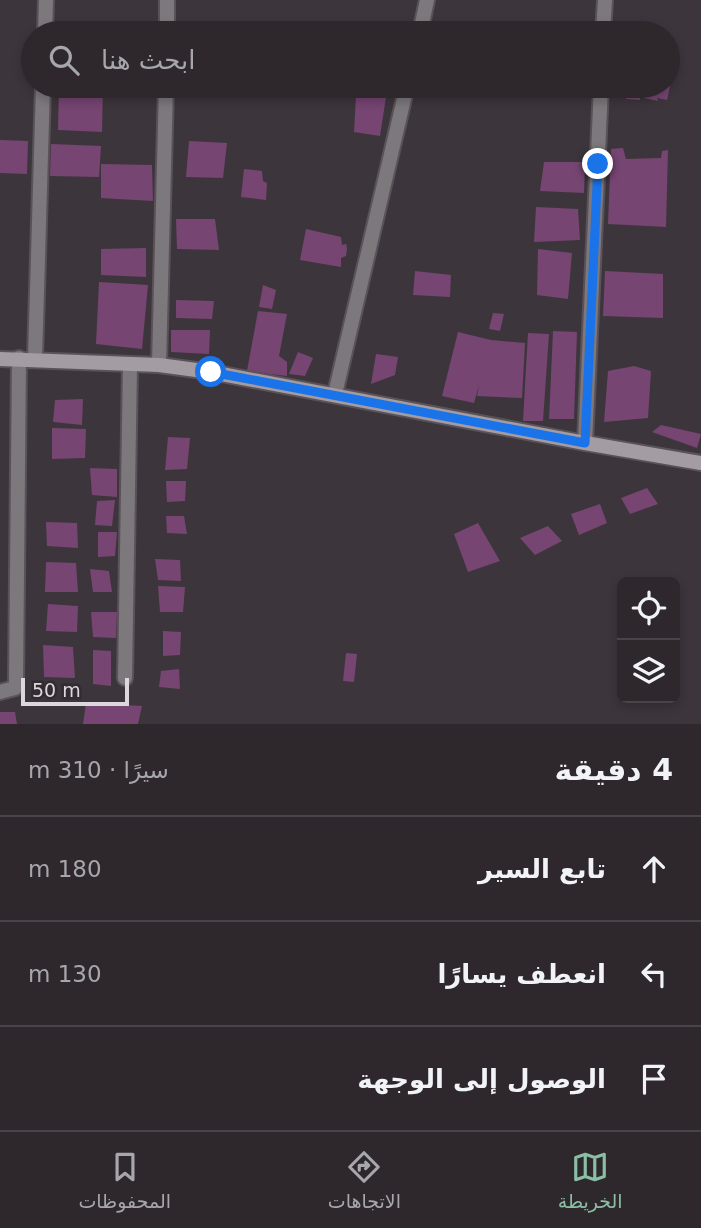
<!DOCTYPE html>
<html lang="ar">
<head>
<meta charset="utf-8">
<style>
	:root { --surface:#2e282d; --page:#363035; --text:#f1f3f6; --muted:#a7a6aa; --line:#494449; --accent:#8abfa5 }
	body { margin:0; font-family:"DejaVu Sans","Noto Sans Arabic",sans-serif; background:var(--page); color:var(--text); direction:rtl }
	.controls { position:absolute; right:21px; bottom:21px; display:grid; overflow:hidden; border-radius:10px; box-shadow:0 4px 10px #0003 }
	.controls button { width:63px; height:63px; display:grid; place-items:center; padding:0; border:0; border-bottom:2px solid var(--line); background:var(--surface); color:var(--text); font:35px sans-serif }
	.scale { position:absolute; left:21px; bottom:18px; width:108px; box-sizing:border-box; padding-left:7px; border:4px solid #dcd7db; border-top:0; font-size:19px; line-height:24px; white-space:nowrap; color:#dcd7db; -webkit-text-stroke:5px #322b32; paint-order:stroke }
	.stop { position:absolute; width:21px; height:21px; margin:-16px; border:5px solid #1a73e8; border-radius:50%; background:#fff }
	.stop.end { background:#1a73e8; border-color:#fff; box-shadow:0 2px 7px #0008 }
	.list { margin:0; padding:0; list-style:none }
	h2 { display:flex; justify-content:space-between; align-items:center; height:91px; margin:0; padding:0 28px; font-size:30px }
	h2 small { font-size:23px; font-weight:400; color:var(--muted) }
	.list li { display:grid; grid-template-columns:46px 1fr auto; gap:21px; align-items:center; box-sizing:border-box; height:105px; padding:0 28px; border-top:2px solid var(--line) }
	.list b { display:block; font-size:26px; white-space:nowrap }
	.list em { font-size:23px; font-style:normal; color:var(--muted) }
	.icon { flex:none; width:38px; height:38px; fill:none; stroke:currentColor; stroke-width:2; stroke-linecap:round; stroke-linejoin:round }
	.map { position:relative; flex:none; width:701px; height:724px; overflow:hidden; direction:ltr }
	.search { position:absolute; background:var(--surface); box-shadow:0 4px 10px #0003; left:21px; right:21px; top:21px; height:77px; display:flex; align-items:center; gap:18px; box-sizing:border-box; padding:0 24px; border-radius:38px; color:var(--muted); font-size:26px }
	.sheet { height:406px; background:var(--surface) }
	nav { display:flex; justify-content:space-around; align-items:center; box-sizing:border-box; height:98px; border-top:2px solid var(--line); background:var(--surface); font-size:19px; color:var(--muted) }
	nav a { display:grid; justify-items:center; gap:4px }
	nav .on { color:var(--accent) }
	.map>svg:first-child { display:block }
</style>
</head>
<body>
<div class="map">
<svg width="701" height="724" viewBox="0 0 701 724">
	<rect width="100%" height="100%" fill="#3d353c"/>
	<path fill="#764572" d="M218 22 246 25 245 33H217Z
		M297 26 320 29V33H288Z
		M59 86H103L102 132 58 130Z
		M623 86H670L667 100 657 98 658 101 640 97V100L626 99V90H622Z
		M356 96 386 97 380 136 354 132Z
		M0 140 28 141 27 174 0 173Z
		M189 141 227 143 223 178 186 177Z
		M51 144 101 146 99 177 50 176Z
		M623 148 626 159 661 158 662 151 668 150 666 227 608 224 611 149Z
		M544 162H585L584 193 540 191Z
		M101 164 152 165 153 201 101 198Z
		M244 169 262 171 263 181 267 183 266 200 241 197Z
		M536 207 578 209 580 240 534 242Z
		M176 219H215L219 250 177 249Z
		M306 229 341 237 342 245 346 244 347 248 346 256 341 258V267L300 260Z
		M146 248V277L101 275V249Z
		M538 249 572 253 568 299 537 295Z
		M415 271 451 275 450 297 413 295Z
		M605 271 663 274V318L603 316Z
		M99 282 148 285 142 349 96 344Z
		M263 285 276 290 272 309 259 307Z
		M176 300 214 301 212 319 176 318Z
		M258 311 287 314 279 356 287 362V376L247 371Z
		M493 313 504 314 500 331 489 329Z
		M171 330H210L209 354 171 352Z
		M553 331 577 332 574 419H549Z
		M458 332 491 340 525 343 522 398 477 396 479 385 474 403 442 396Z
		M528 333 549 334 543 421H523Z
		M298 352 313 358 305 376 289 374Z
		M376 354 398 357 395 375 371 384Z
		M634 366 651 371 648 418 604 422 608 371Z
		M83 399 82 425 53 422 55 400Z
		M661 425 701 434 697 448 652 432Z
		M52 428 86 429 85 458 52 459Z
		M168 437 190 438 187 469 165 470Z
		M90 468 117 469V497L92 495Z
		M166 481H186L185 501 167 502Z
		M647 488 658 504 630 514 621 498Z
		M115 500 112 526 95 525 97 501Z
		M600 504 607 523 579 535 571 514Z
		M166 516H184L187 534 167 533Z
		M46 522 77 523 78 548 47 546Z
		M478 523 500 561 468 572 454 534Z
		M548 526 562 541 535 555 520 538Z
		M98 532H117L115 556 98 557Z
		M155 559 180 560 181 581 158 580Z
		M46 562 76 563 78 592H45Z
		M90 569 109 571 112 592H93Z
		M158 586 185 587 183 612H160Z
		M48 604 78 606 77 632 46 631Z
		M91 612H117L116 638 93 637Z
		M163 631 181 632 180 655 163 656Z
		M43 645 73 647 75 678 44 677Z
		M93 650 111 651V686L93 684Z
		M346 653 357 654 354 682 343 681Z
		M179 669 180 689 159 687 161 671Z
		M86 703 142 706 138 724H83Z
		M0 712H15L17 724H0Z"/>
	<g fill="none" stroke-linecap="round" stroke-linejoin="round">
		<g stroke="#5a5259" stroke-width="18">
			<path id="street" d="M45 33 46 0
				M167 33V0
				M420 33 427 0
				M603 33 605 0
				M35 359 43 86
				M159 365 166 86
				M335 394 407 86
				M585 443 601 86
				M125 678 130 364
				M0 692 15 688 16 683 19 358"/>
		</g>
		<g stroke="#5a5259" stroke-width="18">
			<path id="secondary" d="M0 359 159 365 211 372 585 443 701 463"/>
		</g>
		<use href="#street" stroke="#7c787c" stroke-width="14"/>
		<use href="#secondary" stroke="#a39ca2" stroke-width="14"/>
	</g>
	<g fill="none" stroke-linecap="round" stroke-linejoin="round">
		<path stroke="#1a73e8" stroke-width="9" d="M211 372 585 443 598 164"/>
	</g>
</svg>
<div class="controls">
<button><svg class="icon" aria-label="locate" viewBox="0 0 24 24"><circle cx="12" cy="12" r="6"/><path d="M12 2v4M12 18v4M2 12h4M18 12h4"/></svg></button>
<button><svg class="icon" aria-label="layers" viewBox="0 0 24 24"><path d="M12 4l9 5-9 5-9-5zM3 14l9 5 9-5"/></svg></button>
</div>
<div class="scale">50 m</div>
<div class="stop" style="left:211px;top:372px"></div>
<div class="stop end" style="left:598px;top:164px"></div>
<div class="search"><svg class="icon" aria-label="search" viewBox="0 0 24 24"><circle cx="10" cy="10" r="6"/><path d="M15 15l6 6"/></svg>ابحث هنا</div>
</div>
<section class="sheet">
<h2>4 دقيقة<small>سيرًا · 310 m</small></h2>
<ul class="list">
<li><svg class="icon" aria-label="ahead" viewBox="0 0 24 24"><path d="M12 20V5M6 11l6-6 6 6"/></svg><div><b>تابع السير</b></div><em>180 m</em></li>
<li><svg class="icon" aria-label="left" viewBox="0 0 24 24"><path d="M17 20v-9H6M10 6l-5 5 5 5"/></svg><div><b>انعطف يسارًا</b></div><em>130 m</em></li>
<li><svg class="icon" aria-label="arrive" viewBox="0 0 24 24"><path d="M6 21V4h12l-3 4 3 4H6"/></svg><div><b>الوصول إلى الوجهة</b></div></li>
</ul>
</section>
<nav>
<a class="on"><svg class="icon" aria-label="map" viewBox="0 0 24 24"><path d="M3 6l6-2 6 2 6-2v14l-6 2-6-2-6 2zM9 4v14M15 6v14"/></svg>الخريطة</a>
<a><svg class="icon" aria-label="directions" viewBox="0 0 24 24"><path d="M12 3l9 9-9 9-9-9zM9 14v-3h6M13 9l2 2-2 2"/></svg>الاتجاهات</a>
<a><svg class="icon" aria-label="saved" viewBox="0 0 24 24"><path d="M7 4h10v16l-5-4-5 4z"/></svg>المحفوظات</a>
</nav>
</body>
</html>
